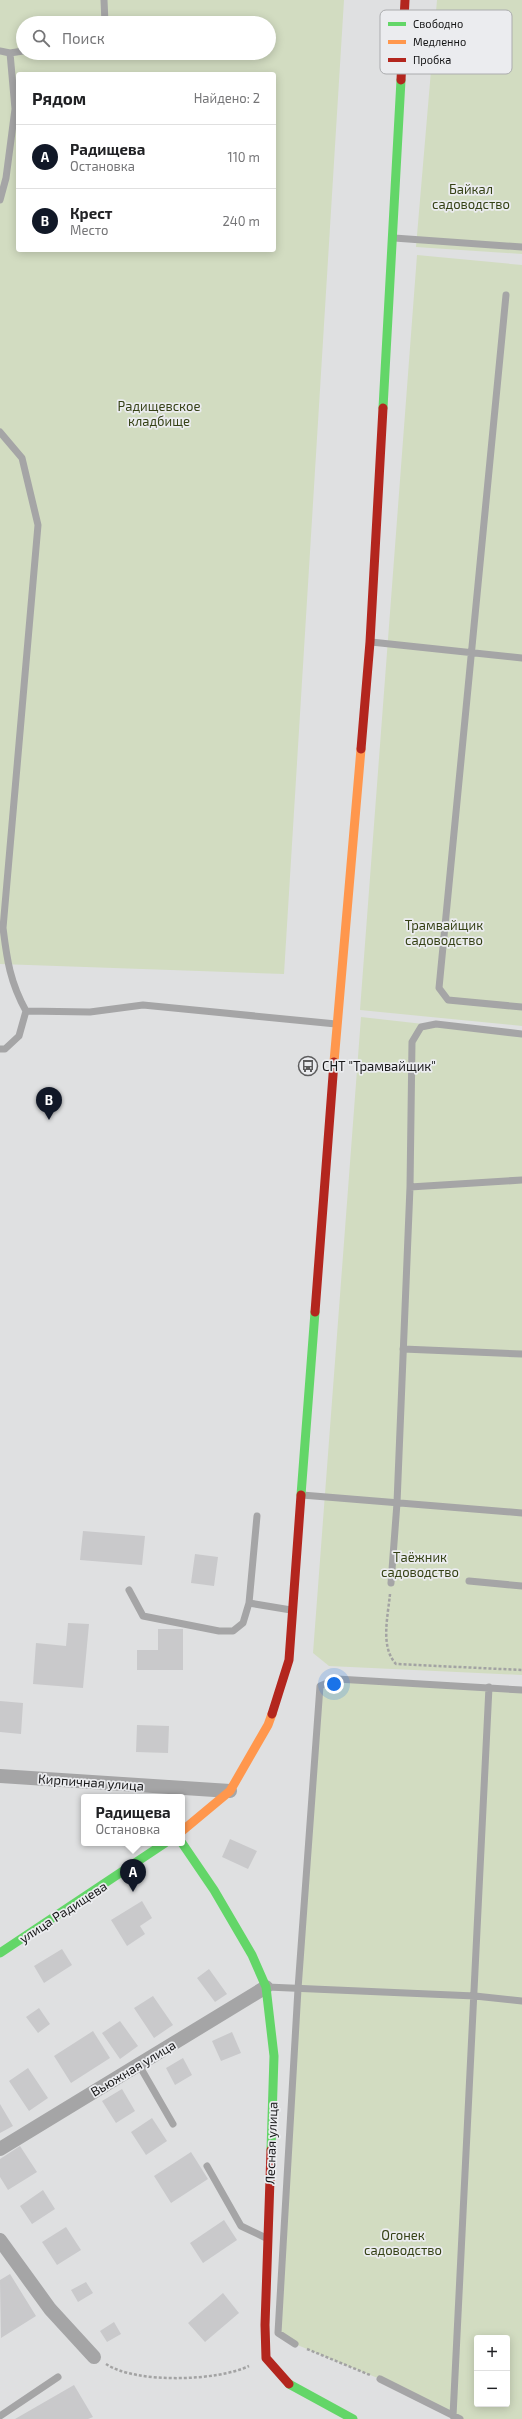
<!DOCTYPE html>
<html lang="ru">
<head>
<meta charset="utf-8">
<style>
	:root { --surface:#fff; --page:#f2f2f2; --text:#202124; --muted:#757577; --line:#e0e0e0; --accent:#111827 }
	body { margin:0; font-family:"Exo 2",sans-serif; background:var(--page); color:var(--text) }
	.controls { position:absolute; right:12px; bottom:12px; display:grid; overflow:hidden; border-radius:4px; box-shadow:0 2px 10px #0003 }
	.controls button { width:36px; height:36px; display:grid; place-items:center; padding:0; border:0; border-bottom:1px solid var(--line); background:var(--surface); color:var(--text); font:20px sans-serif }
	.you { position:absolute; left:334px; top:1684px; width:14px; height:14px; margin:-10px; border:3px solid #fff; border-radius:50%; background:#1a73e8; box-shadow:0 0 0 6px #1a73e833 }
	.badge { display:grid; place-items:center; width:26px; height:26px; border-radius:50%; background:var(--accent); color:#fff; font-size:13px; font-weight:700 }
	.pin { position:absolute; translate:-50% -33px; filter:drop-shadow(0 1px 2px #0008) }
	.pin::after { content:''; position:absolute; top:21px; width:14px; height:12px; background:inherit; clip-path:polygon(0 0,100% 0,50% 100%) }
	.popup { position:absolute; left:81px; top:1794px; width:104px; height:52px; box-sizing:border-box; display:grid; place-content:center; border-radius:4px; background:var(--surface); filter:drop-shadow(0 1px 3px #0005); font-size:13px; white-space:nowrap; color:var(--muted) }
	.popup b { font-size:15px; color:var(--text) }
	.popup::after { content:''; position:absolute; left:50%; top:100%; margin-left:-8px; border:8px solid transparent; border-top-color:var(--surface) }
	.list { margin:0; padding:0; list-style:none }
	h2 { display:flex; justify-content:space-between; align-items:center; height:52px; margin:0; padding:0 16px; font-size:17px }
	h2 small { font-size:13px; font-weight:400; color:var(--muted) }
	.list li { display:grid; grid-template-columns:26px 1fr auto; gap:12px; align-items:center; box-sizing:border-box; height:64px; padding:0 16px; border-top:1px solid var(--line) }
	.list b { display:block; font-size:15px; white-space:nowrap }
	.list p { margin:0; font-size:13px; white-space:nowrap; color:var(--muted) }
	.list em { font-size:13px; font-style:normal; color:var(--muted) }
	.icon { flex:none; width:22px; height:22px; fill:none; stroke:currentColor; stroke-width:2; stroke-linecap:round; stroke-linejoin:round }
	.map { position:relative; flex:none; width:522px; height:2419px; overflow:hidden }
	.search { position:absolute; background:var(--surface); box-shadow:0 2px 10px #0003; left:16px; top:16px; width:260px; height:44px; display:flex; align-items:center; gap:10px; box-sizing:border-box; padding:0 14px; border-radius:22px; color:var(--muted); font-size:15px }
	.panel { position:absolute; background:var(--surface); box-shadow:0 2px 10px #0003; left:16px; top:72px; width:260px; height:180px; border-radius:4px }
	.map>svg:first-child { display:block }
</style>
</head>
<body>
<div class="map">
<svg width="522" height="2419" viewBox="0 0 522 2419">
	<rect width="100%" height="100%" fill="#dfe0e1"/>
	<path fill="#d2dcc1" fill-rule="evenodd" d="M0 0H344L284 974 0 964ZM23 23H269V53H23ZM18 74H274V250H18Z
		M437 0H522V254L416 247Z
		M417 255 522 265V1026L360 1010Z
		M361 1017 522 1035V1675L329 1666 313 1653Z
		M347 1680 522 1690V2419H460L380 2379 295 2344 278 2333 320 1686ZM477 2338H507V2404H477Z"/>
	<path fill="#c9c9cb" d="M83 1531 145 1536 142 1565 80 1560Z
		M195 1554 218 1557 214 1586 191 1583Z
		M68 1623 89 1624 83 1688 33 1684 36 1643 66 1646Z
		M158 1629H183V1670H137V1650H158Z
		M0 1701 23 1703 21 1734 0 1732Z
		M137 1725 169 1726 168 1753 136 1752Z
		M230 1839 257 1851 248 1869 222 1857Z
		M142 1901 152 1918 140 1926 145 1934 127 1946 111 1920Z
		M62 1949 72 1965 44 1983 34 1966Z
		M209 1969 227 1994 215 2002 197 1978Z
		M153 1996 173 2025 154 2038 134 2008Z
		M39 2008 50 2024 38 2033 26 2017Z
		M120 2021 138 2046 120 2059 102 2033Z
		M93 2031 110 2058 71 2083 54 2056Z
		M232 2032 241 2053 221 2061 212 2041Z
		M183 2058 192 2075 175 2085 166 2068Z
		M28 2068 48 2098 29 2111 9 2081Z
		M122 2089 135 2111 116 2123 102 2101Z
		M0 2104 13 2126 0 2133Z
		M152 2118 167 2141 146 2155 131 2132Z
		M20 2146 37 2172 8 2190 0 2177V2159Z
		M191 2152 208 2179 171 2203 154 2176Z
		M43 2190 55 2209 32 2224 20 2206Z
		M224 2220 237 2240 203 2263 190 2243Z
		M66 2227 81 2250 57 2265 42 2242Z
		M10 2274 36 2316 1 2338 0 2280Z
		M86 2282 93 2293 78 2302 71 2290Z
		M223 2293 239 2313 205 2342 188 2323Z
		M114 2322 121 2334 107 2342 100 2331Z
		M74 2385 93 2417 88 2419H15Z"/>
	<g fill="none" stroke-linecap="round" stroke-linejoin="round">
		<path stroke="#a3a3a3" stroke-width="2.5" stroke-dasharray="3 2" stroke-linecap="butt" d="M390 1594C388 1616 380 1647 396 1664L522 1670
			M307 2349 370 2375
			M106 2364C136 2384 218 2381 249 2366"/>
		<path stroke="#a5a5a6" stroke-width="7" d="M104 0 105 23
			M0 51 10 53
			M0 200 6 178 15 109 10 53 23 51
			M394 238 522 247
			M506 295 439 988 448 1000 522 1007
			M0 432 22 458 38 525 3 928C7 960 10 982 26 1011L90 1012 143 1005 336 1024
			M371 642 522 658
			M0 1049H5L19 1036 26 1011
			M410 1187 412 1042 421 1027 436 1024 522 1034
			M403 1349 522 1354
			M302 1495 522 1513
			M469 1581 522 1586
			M391 1583 397 1503 410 1187 522 1180
			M129 1590 143 1616 219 1631H233L243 1623 249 1603 291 1610
			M249 1603 257 1516
			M267 1987 475 1996 522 2001
			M139 2065 173 2124
			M207 2166 241 2226 266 2238
			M295 2344 278 2333 298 1989 320 1686 337 1679 522 1690
			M380 2379 460 2419
			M0 2416 58 2377
			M453 2416 489 1687"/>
		<path stroke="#a5a5a6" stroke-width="14" d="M0 1776 230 1791
			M0 2149 266 1987
			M0 2240 50 2309 94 2357"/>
		<path stroke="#63d668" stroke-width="9" d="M383 408 401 80
			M301 1495 315 1312
			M182 1843 214 1890 252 1955 266 1987 274 2056 271 2150
			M0 1953 165 1843
			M289 2384 353 2419"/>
		<path stroke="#ff974d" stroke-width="9" d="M334 1062 361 749
			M182 1831 230 1791 268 1725 272 1714"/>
		<path stroke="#b3261e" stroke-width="9" d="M401 80 405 0
			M361 749 370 642 383 408
			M315 1312 334 1062
			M272 1714 289 1660 301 1495
			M271 2150 265 2325 266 2358 289 2384"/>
	</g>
	<defs>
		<g id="bus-ring" transform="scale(1)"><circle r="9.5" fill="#ebecef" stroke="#5d5d5e" stroke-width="1.5"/><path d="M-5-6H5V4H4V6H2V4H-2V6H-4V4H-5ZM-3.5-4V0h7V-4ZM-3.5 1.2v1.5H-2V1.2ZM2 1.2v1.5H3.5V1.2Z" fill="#5d5d5e"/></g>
	</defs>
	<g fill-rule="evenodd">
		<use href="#bus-ring" x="308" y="1066"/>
	</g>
	<g text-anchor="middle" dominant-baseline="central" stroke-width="3.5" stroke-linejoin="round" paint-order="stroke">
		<g font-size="13" fill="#354115" stroke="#ebecef">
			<text x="471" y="189">Байкал<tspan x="471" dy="15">садоводство</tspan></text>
			<text x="159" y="406">Радищевское<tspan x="159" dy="15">кладбище</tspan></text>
			<text x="444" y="925">Трамвайщик<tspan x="444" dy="15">садоводство</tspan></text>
			<text x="420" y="1557">Таёжник<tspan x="420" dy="15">садоводство</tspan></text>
			<text x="403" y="2235">Огонек<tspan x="403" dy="15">садоводство</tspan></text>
		</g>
		<g font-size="13" fill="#171718" stroke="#ebecef" text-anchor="start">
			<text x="322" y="1066">СНТ "Трамвайщик"</text>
		</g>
		<g font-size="13" fill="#171718" stroke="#ebecef">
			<text transform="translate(91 1782) rotate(4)">Кирпичная улица</text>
			<text transform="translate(63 1912) rotate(-33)">улица Радищева</text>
			<text transform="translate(133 2068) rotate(-31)">Вьюжная улица</text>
			<text transform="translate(271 2143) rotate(-88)">Лесная улица</text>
		</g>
	</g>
	<rect x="380" y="10" width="132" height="64" rx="6" fill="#ebecef" stroke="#abacae" stroke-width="1"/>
	<rect x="388" y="22" width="18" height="4" fill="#63d668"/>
	<rect x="388" y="40" width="18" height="4" fill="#ff974d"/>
	<rect x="388" y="58" width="18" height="4" fill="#b3261e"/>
	<g font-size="11" fill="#171718">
		<text x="413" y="28">Свободно</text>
		<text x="413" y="46">Медленно</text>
		<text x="413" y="64">Пробка</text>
	</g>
</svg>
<div class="controls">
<button>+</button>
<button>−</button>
</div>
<div class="you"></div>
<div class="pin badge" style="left:133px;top:1892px">A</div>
<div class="popup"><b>Радищева</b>Остановка</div>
<div class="pin badge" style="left:49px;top:1120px">B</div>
<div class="search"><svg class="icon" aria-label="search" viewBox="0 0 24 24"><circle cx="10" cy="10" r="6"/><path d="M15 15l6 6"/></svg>Поиск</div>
<section class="panel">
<h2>Рядом<small>Найдено: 2</small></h2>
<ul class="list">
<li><span class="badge">A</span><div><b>Радищева</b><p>Остановка</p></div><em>110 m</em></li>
<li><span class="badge">B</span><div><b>Крест</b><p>Место</p></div><em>240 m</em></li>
</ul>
</section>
</div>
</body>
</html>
